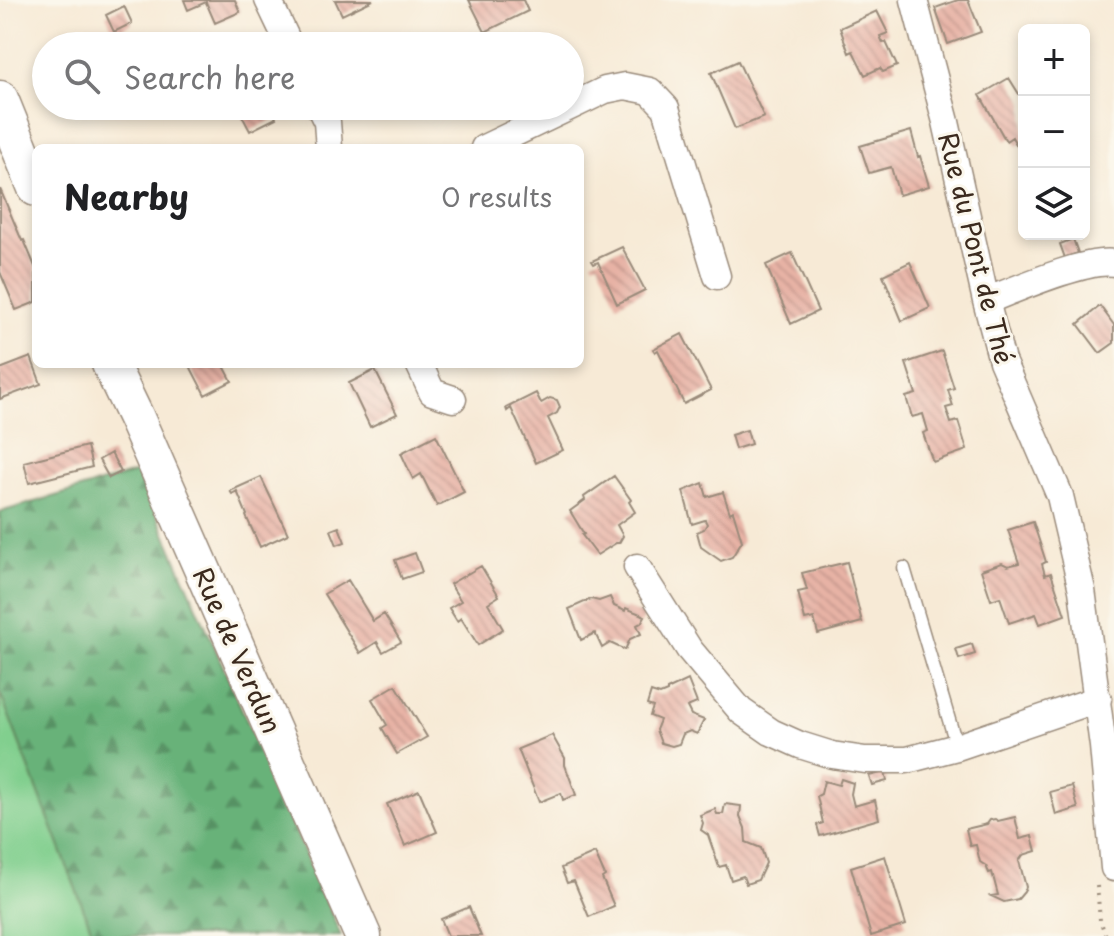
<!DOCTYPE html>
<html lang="en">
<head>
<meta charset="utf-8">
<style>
	:root { --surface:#fff; --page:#f6f6f6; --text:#202124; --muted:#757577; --line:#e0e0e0 }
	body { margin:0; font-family:"Playpen Sans",sans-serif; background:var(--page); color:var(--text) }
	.controls { position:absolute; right:24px; top:24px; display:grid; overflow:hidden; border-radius:12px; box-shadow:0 4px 12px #0003 }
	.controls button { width:72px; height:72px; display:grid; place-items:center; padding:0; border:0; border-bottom:2px solid var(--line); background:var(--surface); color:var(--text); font:40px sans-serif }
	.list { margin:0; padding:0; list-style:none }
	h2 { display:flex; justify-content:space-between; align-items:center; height:104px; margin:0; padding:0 32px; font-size:34px }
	h2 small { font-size:26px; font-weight:400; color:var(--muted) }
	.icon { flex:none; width:44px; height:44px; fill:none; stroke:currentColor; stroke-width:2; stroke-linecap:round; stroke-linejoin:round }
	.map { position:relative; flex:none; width:1114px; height:936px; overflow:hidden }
	.search { position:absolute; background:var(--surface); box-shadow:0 4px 12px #0003; left:32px; top:32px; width:552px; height:88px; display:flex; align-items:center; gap:20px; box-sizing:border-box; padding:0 28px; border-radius:44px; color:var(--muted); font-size:30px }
	.panel { position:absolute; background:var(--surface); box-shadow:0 4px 12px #0003; left:32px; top:144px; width:552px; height:224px; border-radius:12px }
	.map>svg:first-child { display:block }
</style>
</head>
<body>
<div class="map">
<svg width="1114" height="936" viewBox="0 0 1114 936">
	<defs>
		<pattern id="forest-firs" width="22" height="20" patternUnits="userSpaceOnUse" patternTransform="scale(2)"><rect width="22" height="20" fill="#68b279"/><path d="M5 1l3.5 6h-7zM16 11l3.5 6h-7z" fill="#579163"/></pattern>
		<pattern id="building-back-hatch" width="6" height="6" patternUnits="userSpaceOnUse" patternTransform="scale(2)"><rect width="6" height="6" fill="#e7b2a5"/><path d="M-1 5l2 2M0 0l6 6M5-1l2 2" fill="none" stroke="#c7998e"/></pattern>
	</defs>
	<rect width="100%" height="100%" fill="#fbf7ec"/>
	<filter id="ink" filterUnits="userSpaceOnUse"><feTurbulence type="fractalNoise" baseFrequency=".0125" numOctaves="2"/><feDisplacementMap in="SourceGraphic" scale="16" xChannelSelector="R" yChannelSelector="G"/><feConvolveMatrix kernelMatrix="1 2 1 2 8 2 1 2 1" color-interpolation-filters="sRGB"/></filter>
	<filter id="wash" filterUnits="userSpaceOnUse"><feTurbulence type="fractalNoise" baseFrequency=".006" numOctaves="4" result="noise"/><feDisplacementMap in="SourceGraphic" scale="32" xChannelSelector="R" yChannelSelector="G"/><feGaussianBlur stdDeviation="1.8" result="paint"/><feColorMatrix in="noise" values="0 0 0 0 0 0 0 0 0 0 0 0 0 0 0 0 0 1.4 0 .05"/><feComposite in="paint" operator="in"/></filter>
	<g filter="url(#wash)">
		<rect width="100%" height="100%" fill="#f7ead6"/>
		<path fill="url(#forest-firs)" stroke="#526e4c" stroke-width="2" d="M138 472 341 936H94L0 693V512Z"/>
		<path fill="#81cf8e" stroke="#5e7c56" stroke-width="2" d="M0 693 94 936H0Z"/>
		<g id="blocks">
			<path fill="url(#building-back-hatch)" d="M184 0H235L240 12 215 23 206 2 188 10Z
				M335 0H373L342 15Z
				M469 0H523L528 11 485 32Z
				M958 0H968L981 32 948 44 935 8Z
				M124 6 132 23 114 32 106 15Z
				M877 11 888 33 880 36 883 43 886 42 897 66 883 72 880 68 865 75 853 51 849 53 840 28Z
				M114 36 118 46H93Z
				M738 61 764 117 735 129 711 73Z
				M1009 78 1024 102V142L1017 146 1012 137 1006 141 980 95Z
				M237 106H270L276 118 250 131Z
				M911 131 918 157 920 156 929 186 899 195 891 167 869 173 860 146Z
				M0 189 22 241 24 240 36 269V302L16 310 0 272Z
				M1073 239 1078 253 1065 258 1060 244Z
				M622 247 645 290 617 304 598 262 594 264 592 261Z
				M792 253 818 311 791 324 766 265Z
				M910 262 930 308 902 321 883 275Z
				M1100 306 1114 325V343L1100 353 1078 324Z
				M682 334 711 390 684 404 658 350 655 352 653 349Z
				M942 351 954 388 948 390 953 406 946 408 951 423 958 421 967 450 933 462 923 433 928 431 923 414 912 417 906 397 916 394 906 363Z
				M31 357 41 384 0 399V369Z
				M189 364H223L232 381 205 395Z
				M375 370 397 414 370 427 349 383Z
				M536 393 541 403 550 398 557 400 560 407 557 413 548 418 563 450 536 463 511 408 507 411 506 408Z
				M747 430 751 444 735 449 731 435Z
				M436 435 464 492 437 506 421 474 413 479 401 453Z
				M87 446 92 467 29 483 24 462Z
				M111 453 121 472 109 478 99 460Z
				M614 476 631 500 629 502 635 512 617 525 623 536 619 543H616L597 555 582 535 584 534 570 511 585 500 584 497Z
				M261 477 288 534 260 547 246 516 247 515 237 491 232 494 230 491Z
				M703 483 707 497 723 492 730 513 733 511 742 541 732 557 721 561 701 547 697 532 704 529 707 524 705 520 692 524 683 491Z
				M1033 522 1046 562 1042 564 1045 575 1051 573 1065 615 1040 624 1036 614 1009 623 1000 597 991 600 981 570 1002 563 1008 566 1019 563 1008 530Z
				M339 527 345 542 337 545 331 530Z
				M415 553 422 572 402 579 395 560Z
				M847 562 862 622 818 634 814 618 805 620 798 592 807 590 802 573Z
				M481 566 499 596 488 603 503 629 478 645 461 618 457 621 449 608 461 601 450 584Z
				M348 580 373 621 384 614 401 642 383 652 377 642 360 653 324 594Z
				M610 597 614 606 625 611 626 608 645 616 641 623 637 625 641 634 630 639 625 650 610 643 602 648 595 633 581 640 569 609 591 599 599 601Z
				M972 644 975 654 959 659 956 649Z
				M688 680 697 703 687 707 691 715 704 720 697 734 690 731 683 734 679 744 672 746 661 743 656 730 660 720 650 716 653 707 647 705 651 692 660 695 667 692V690Z
				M396 685 427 737 397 754 382 728 387 725 372 699Z
				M552 735 565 758V765L576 795 563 800 561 793 539 802 518 749Z
				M885 772 887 781 872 785 869 776Z
				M841 779 853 783 851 794 854 806 875 800 879 819 820 836 817 825 823 823 817 796 821 794 824 781 839 785Z
				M1072 786 1078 808 1056 815 1050 792Z
				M419 790 437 832 405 846 387 804Z
				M725 804 741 806 740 816 745 828 746 842 761 848 766 863 758 880 746 884 743 876 731 880 726 865 719 867 708 835 701 830 703 823 700 815 715 809 717 814H723Z
				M1015 817 1020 839 1032 836 1036 851 1023 855 1019 861 1026 887 1024 892 1018 899 1004 902 991 896 998 895 992 872 989 873 986 866 980 862 976 845 970 846 966 829 987 824 990 820 995 819 998 821Z
				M595 853 605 876 602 878 614 906 589 917 574 881 567 883 561 868Z
				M885 856 906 925 871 936 851 867Z
				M469 907 481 936H448L441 919Z"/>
		</g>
	</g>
	<g filter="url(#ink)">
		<use href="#blocks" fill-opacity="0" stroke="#998a7a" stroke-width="2"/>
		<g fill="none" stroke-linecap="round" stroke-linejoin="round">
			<g stroke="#998a7a" stroke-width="15">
				<path id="lane" d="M904 568 957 747"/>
			</g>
			<g stroke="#998a7a" stroke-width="29">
				<path id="street" d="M268 0 290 46
					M914 0 946 122 986 301 1002 361 1060 496 1082 590 1103 746 1114 868
					M319 106 327 122 329 148
					M484 148 605 90 625 86 650 91 666 108 717 276
					M986 301C1014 290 1087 258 1114 263
					M419 364 432 392 453 399
					M637 567 689 649 741 711 771 732 800 745 832 755 865 760H907L957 747 1098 699"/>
			</g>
			<g stroke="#998a7a" stroke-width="39">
				<path id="secondary" d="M0 99 36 188
					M110 364 136 418 363 936"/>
			</g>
			<path stroke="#998a7a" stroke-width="4" stroke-dasharray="2 6" stroke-linecap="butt" d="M1097 886 1100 920 1106 936"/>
			<use href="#lane" stroke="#fff" stroke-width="12"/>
			<use href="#street" stroke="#fff" stroke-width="26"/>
			<use href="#secondary" stroke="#fff" stroke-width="36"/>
		</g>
	</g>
	<g text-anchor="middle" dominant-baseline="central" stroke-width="6" stroke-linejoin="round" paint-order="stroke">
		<g font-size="26" fill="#3b2a1e" stroke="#fbf7ec">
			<text transform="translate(977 248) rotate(76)">Rue du Pont de Thé</text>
			<text transform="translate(238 650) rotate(66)">Rue de Verdun</text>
		</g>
	</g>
</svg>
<div class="controls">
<button>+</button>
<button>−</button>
<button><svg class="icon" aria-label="layers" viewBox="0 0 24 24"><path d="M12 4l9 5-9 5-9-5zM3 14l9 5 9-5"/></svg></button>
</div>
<div class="search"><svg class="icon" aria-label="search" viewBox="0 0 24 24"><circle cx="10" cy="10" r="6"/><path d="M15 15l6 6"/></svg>Search here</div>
<section class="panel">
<h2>Nearby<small>0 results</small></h2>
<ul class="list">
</ul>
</section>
</div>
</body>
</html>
